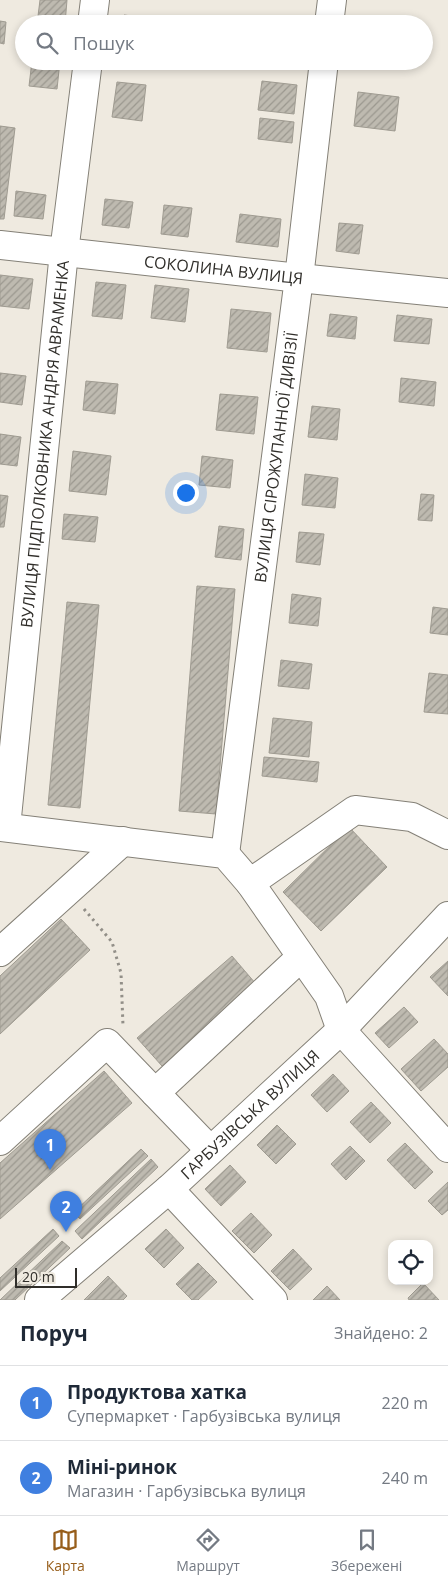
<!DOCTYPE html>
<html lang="uk">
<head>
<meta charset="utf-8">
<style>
	:root { --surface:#fff; --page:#f2f2f3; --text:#1f2937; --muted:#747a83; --line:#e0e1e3; --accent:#975e1b }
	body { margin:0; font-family:"Open Sans",sans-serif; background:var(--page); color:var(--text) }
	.controls { position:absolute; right:15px; bottom:15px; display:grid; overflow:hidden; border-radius:10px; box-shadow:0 2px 8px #0003 }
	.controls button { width:45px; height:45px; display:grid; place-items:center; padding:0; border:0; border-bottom:1px solid var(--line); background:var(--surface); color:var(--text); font:25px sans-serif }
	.scale { position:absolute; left:15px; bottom:12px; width:62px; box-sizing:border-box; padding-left:5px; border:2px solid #302e2a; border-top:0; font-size:14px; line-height:18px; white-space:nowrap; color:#302e2a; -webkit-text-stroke:4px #efeae0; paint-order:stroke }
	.you { position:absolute; left:185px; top:492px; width:18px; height:18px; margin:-12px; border:4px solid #fff; border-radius:50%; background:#1a73e8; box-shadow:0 0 0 8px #1a73e833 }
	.badge { display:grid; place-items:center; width:32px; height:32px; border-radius:50%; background:var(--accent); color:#fff; font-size:16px; font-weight:700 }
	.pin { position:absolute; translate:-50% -41px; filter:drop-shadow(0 1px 2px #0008) }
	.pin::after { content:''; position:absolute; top:26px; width:18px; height:15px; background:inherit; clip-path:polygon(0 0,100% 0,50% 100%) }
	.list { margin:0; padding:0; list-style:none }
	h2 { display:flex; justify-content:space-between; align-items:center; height:65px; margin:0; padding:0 20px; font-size:21px }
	h2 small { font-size:16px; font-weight:400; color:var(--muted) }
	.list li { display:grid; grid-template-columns:32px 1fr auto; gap:15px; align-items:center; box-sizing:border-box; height:75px; padding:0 20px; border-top:1px solid var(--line) }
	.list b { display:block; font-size:19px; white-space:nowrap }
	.list p { margin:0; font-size:16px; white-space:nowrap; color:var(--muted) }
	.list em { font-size:16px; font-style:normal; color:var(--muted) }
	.icon { flex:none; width:28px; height:28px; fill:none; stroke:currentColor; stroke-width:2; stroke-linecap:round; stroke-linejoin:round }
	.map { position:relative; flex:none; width:448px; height:1300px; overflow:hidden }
	.search { position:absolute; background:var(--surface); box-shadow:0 2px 8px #0003; left:15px; right:15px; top:15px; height:55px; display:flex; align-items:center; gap:12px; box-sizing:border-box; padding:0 18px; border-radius:28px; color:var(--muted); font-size:19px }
	.sheet { height:215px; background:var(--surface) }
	nav { display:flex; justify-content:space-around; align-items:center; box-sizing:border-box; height:70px; border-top:1px solid var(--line); background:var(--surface); font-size:14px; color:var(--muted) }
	nav a { display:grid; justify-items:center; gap:2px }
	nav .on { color:var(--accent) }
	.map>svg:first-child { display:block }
</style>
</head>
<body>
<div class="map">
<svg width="448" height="1300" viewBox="0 0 448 1300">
	<defs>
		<pattern id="building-hatch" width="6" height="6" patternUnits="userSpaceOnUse" patternTransform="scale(1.25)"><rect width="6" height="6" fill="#bebab0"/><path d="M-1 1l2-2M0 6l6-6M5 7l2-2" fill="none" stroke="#9b988f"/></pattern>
	</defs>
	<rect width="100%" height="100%" fill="#efeae0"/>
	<path fill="url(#building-hatch)" stroke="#9f9b91" d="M40 0H67L65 24H37Z
		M124 15 155 19 154 24H123Z
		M276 18 303 22V24H275Z
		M0 21 6 22 4 44 0 43Z
		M32 61H60L57 89 29 86Z
		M358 61H386V65Z
		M262 81 297 85 294 114 258 110Z
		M117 82 146 85 142 121 112 117Z
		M358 92 399 97 395 131 354 126Z
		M260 118 294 122 292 143 258 139Z
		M0 126 15 128 4 219H0Z
		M16 191 46 195 43 219 14 216Z
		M105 199 133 202 129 228 102 225Z
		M164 205 192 208 188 237 161 234Z
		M240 214 281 219 278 247 236 242Z
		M339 223 363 225 359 254 336 251Z
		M0 275 33 279 29 309 0 306Z
		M96 282 126 285 122 319 92 316Z
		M155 285 189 289 185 322 151 318Z
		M231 309 271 313 267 352 227 348Z
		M330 314 357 317 355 339 327 336Z
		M397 315 432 319 429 344 394 341Z
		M0 373 26 376 22 405 0 402Z
		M401 378 436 382 434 406 399 402Z
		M86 381 118 384 115 414 83 410Z
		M220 394 258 397 254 434 216 430Z
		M312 406 340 409 337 440 308 437Z
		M0 434 21 437 17 466 0 464Z
		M73 451 111 456 106 495 69 491Z
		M202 456 233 460 230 488 199 485Z
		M305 474 338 478 335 508 302 505Z
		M421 494 434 495 432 521 418 520Z
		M0 495 8 496 4 527H0Z
		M64 514 98 517 95 542 62 539Z
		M219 526 244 529 241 560 215 557Z
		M299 532 324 534 320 565 296 562Z
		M197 586 235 589 216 814 179 811Z
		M292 594 321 598 318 626 289 623Z
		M67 602 99 605 80 808 48 805Z
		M433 607 448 609V635L430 633Z
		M281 660 312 664 309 689 278 686Z
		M429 673 448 675V714L424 712Z
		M273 718 312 722 309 757 269 753Z
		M264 757 319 762 317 782 262 776Z
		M349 827 387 867 321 931 283 892Z
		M61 919 90 950 0 1034V976Z
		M232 956 256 984 162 1066 137 1038Z
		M448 961V996L430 977Z
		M404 1007 418 1022 389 1048 375 1033Z
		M434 1039 448 1054V1067L421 1091 401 1069Z
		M104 1071 132 1103 0 1219V1163Z
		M333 1074 349 1091 327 1112 311 1095Z
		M371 1102 391 1123 370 1143 350 1122Z
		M277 1125 296 1144 276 1164 257 1145Z
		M405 1143 433 1172 415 1189 387 1160Z
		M350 1146 365 1161 346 1180 331 1164Z
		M141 1149 148 1156 80 1219 74 1212Z
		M151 1159 158 1167 82 1239 75 1231Z
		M230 1165 246 1182 221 1206 205 1189Z
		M448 1182V1210L442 1215 428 1201Z
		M251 1213 272 1235 254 1253 232 1231Z
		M53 1229 59 1236 0 1291V1278Z
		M166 1229 184 1248 164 1268 145 1249Z
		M62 1241 70 1248 15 1300H0Z
		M293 1249 312 1269 290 1290 271 1271Z
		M198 1263 217 1282 198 1300H192L176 1284Z
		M108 1276 127 1296 123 1300H84Z
		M423 1283 439 1300H409L408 1298Z
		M327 1286 340 1300H313Z"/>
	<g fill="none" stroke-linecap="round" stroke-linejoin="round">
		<g stroke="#848077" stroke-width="30">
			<g id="minor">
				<path d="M92 24 95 0"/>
				<path d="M329 24 332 0"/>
				<path id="s1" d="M0 245 299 278 448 293"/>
				<path d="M0 827 225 854 250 883 355 810 412 817 448 835"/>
				<path id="s2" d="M6 827 64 252 88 61"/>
				<path id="s3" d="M225 854 299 278 324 61"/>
				<path d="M250 883 329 996 341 1030 448 1148"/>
				<path d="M0 952 123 841"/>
				<path d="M155 1093 301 957"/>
				<path d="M0 1141 107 1043 210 1150"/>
				<path d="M169 1189 273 1300"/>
				<path id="s4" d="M39 1300 169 1189 341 1030 448 916"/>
			</g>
		</g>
		<path stroke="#928f88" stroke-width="3" stroke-dasharray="2.5 4" stroke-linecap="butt" d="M84 909 112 942 121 973 123 1026"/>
		<use href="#minor" stroke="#fff" stroke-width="28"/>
	</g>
	<g text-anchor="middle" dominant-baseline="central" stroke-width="4.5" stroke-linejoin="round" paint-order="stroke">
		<g font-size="16" fill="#302e2a" stroke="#efeae0">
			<text stroke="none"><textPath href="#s1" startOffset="225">СОКОЛИНА ВУЛИЦЯ</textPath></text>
			<text stroke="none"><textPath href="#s2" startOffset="385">ВУЛИЦЯ ПІДПОЛКОВНИКА АНДРІЯ АВРАМЕНКА</textPath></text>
			<text stroke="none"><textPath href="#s3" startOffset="400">ВУЛИЦЯ СІРОЖУПАННОЇ ДИВІЗІЇ</textPath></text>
			<text stroke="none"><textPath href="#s4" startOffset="281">ГАРБУЗІВСЬКА ВУЛИЦЯ</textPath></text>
		</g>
	</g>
</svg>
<div class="controls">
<button><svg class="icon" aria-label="locate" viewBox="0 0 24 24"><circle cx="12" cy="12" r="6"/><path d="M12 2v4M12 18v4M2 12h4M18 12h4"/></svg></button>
</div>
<div class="scale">20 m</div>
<div class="you"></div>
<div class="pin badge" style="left:50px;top:1170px;background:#3f7fe0">1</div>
<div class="pin badge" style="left:66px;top:1232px;background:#3f7fe0">2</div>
<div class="search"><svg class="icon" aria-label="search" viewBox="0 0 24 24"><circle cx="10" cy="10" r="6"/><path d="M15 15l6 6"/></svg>Пошук</div>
</div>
<section class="sheet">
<h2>Поруч<small>Знайдено: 2</small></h2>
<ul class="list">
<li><span class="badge" style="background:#3f7fe0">1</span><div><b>Продуктова хатка</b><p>Супермаркет · Гарбузівська вулиця</p></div><em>220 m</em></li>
<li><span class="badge" style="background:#3f7fe0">2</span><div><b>Міні-ринок</b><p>Магазин · Гарбузівська вулиця</p></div><em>240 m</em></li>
</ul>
</section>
<nav>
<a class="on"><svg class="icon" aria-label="map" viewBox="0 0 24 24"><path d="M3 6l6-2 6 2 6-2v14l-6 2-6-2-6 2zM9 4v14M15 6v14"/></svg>Карта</a>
<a><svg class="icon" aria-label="directions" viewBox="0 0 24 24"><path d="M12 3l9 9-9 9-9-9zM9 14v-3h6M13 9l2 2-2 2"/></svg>Маршрут</a>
<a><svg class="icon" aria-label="saved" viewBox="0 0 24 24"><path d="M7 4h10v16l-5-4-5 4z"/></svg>Збережені</a>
</nav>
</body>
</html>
